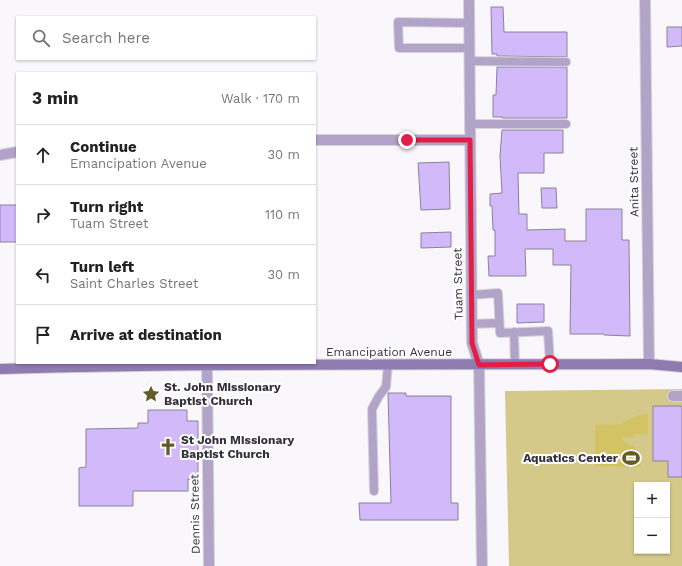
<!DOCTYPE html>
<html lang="en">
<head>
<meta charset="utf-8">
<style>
	:root { --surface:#fff; --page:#f2f2f2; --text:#222; --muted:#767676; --line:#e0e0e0 }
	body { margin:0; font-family:"Work Sans",sans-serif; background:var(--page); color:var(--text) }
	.controls { position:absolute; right:12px; bottom:12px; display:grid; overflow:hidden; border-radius:0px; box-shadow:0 1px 3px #0004 }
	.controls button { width:36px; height:36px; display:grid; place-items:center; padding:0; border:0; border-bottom:1px solid var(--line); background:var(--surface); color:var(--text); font:20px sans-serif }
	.stop { position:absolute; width:12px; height:12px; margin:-9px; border:3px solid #e11d48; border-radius:50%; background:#fff }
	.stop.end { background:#e11d48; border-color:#fff; box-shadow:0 1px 4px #0008 }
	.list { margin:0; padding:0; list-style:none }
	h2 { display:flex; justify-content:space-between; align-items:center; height:52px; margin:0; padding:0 16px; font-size:17px }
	h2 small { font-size:13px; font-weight:400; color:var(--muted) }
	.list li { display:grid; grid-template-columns:26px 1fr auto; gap:12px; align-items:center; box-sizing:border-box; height:60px; padding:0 16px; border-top:1px solid var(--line) }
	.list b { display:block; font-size:15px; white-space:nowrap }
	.list p { margin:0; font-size:13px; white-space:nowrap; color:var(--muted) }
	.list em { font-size:13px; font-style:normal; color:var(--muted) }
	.icon { flex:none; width:22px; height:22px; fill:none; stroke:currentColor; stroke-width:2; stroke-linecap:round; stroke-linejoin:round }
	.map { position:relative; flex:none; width:682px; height:566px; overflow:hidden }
	.search { position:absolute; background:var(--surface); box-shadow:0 1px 3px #0004; left:16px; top:16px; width:300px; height:44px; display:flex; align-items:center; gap:10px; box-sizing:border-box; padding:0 14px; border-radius:0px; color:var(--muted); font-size:15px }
	.panel { position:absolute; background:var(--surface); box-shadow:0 1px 3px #0004; left:16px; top:72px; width:300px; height:292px; border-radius:0px }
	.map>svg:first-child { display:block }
</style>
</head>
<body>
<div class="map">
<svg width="682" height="566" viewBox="0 0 682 566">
	<rect width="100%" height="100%" fill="#f9f7fc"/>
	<path fill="#d4c988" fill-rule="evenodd" d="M682 389V566H509L505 391ZM637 485H667V551H637Z"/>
	<path fill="#d3c365" d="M648 414V434H634V437H621V440H624V443H628V446H635V452H630V454H619V458L624 457V461H641V467L595 466V425L620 424 639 415Z"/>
	<path fill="#d1b9fa" stroke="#8a8299" d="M491 7H503L504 32H567V57L497 56V54H492Z
		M667 27H682V46L667 47Z
		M497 67H567V118H502V117H493V95H496Z
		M502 130H563V153H544V173H518L519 214H527V230L565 229V241H586V209H622V240H629L630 336 604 335V334H570L571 265H553V249H525L526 276H489L488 256H495V230H493L492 206H490V194L502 193 500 156Z
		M449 162 450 209 421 210 418 163Z
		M541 188H556L557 208H542Z
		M0 205H17V242H0Z
		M451 232V247L421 248V233Z
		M517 304H544V322L517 323Z
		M388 393H406V396H451V503H458V520H360L359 503H391Z
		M653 406H681L682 407V477H668V461H653Z
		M148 410H187V421H198V479H188V491H133V506H79V468L86 467V429L138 428V423H148Z"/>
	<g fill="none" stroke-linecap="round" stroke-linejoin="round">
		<g stroke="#d6d3d9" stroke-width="10">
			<path id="service" d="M469 23 398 22 399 48H469
				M469 61 566 62
				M469 124H566
				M471 295 498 293 500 333 548 331 550 364
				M471 324 499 323
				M514 332 515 365
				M374 491 372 409 379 396 386 387 388 364"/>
		</g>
		<g stroke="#d6d3d9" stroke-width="12">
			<path id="pedestrian" d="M673 396H682"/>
		</g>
		<g stroke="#d6d3d9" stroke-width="12">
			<path id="minor" d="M469 0 472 343 479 365
				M645 0 649 364
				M315 140H470
				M0 155 17 152
				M207 366 209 566"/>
		</g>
		<g stroke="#d6d3d9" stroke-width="12">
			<path id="tertiary" d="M479 365 482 566"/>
		</g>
		<g stroke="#d6d3d9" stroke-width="12">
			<path id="secondary" d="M0 369C216 363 433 365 649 364L682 367"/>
		</g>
		<use href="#service" stroke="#b1a4c8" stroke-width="8"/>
		<use href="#pedestrian" stroke="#b1a4c8" stroke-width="10"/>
		<use href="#minor" stroke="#b1a4c8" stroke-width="10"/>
		<use href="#tertiary" stroke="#b1a4c8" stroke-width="10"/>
		<use href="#secondary" stroke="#8e7baf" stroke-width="10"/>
	</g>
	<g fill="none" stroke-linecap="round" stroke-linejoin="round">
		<path stroke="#e11d48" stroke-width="5" d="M407 140H470L472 343 479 365 550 364"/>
	</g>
	<defs>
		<g id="sight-bare" transform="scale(1.38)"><path d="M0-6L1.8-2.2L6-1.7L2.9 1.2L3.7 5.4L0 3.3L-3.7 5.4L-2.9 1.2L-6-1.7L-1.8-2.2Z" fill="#645b28" stroke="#fff" stroke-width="2.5" paint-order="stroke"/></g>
		<g id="church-bare" transform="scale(1.38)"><path d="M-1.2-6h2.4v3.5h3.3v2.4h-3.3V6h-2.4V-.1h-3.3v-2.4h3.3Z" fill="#645b28" stroke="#fff" stroke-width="2.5" paint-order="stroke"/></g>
		<g id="stadium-bare" transform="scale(1.38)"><path d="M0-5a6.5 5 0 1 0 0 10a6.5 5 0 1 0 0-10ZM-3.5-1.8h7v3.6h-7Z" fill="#645b28" stroke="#fff" stroke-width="2.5" paint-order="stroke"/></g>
	</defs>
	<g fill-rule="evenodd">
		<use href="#sight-bare" x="151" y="394"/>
		<use href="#church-bare" x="168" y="447"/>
		<use href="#stadium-bare" x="631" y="458"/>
	</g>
	<g text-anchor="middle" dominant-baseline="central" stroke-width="4" stroke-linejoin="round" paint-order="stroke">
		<g font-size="12" fill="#34313b" stroke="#fff">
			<text transform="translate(634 182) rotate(-91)">Anita Street</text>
			<text transform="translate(458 284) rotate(-91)">Tuam Street</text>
			<text x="389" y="352">Emancipation Avenue</text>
			<text transform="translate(195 514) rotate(-91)">Dennis Street</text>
		</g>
		<g font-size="12" font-weight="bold" fill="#34313b" stroke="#fff" text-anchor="start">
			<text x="164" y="387">St. John Missionary<tspan x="164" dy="14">Baptist Church</tspan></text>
			<text x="181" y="440">St John Missionary<tspan x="181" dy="14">Baptist Church</tspan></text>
			<text x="618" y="458" text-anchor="end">Aquatics Center</text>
		</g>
	</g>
</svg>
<div class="controls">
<button>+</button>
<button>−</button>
</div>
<div class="stop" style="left:550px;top:364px"></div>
<div class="stop end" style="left:407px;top:140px"></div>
<div class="search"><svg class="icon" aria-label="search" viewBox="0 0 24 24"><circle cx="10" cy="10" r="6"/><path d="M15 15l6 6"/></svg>Search here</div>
<section class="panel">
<h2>3 min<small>Walk · 170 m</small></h2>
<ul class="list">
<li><svg class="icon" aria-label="ahead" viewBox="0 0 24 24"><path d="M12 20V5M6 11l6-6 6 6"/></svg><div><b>Continue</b><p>Emancipation Avenue</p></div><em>30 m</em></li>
<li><svg class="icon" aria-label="right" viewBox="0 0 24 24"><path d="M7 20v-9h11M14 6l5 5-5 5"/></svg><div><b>Turn right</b><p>Tuam Street</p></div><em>110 m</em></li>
<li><svg class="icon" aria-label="left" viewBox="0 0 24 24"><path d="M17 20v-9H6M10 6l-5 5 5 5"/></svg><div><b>Turn left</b><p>Saint Charles Street</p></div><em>30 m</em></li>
<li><svg class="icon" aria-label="arrive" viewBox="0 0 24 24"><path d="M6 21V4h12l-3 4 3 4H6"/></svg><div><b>Arrive at destination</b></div></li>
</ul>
</section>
</div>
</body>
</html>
